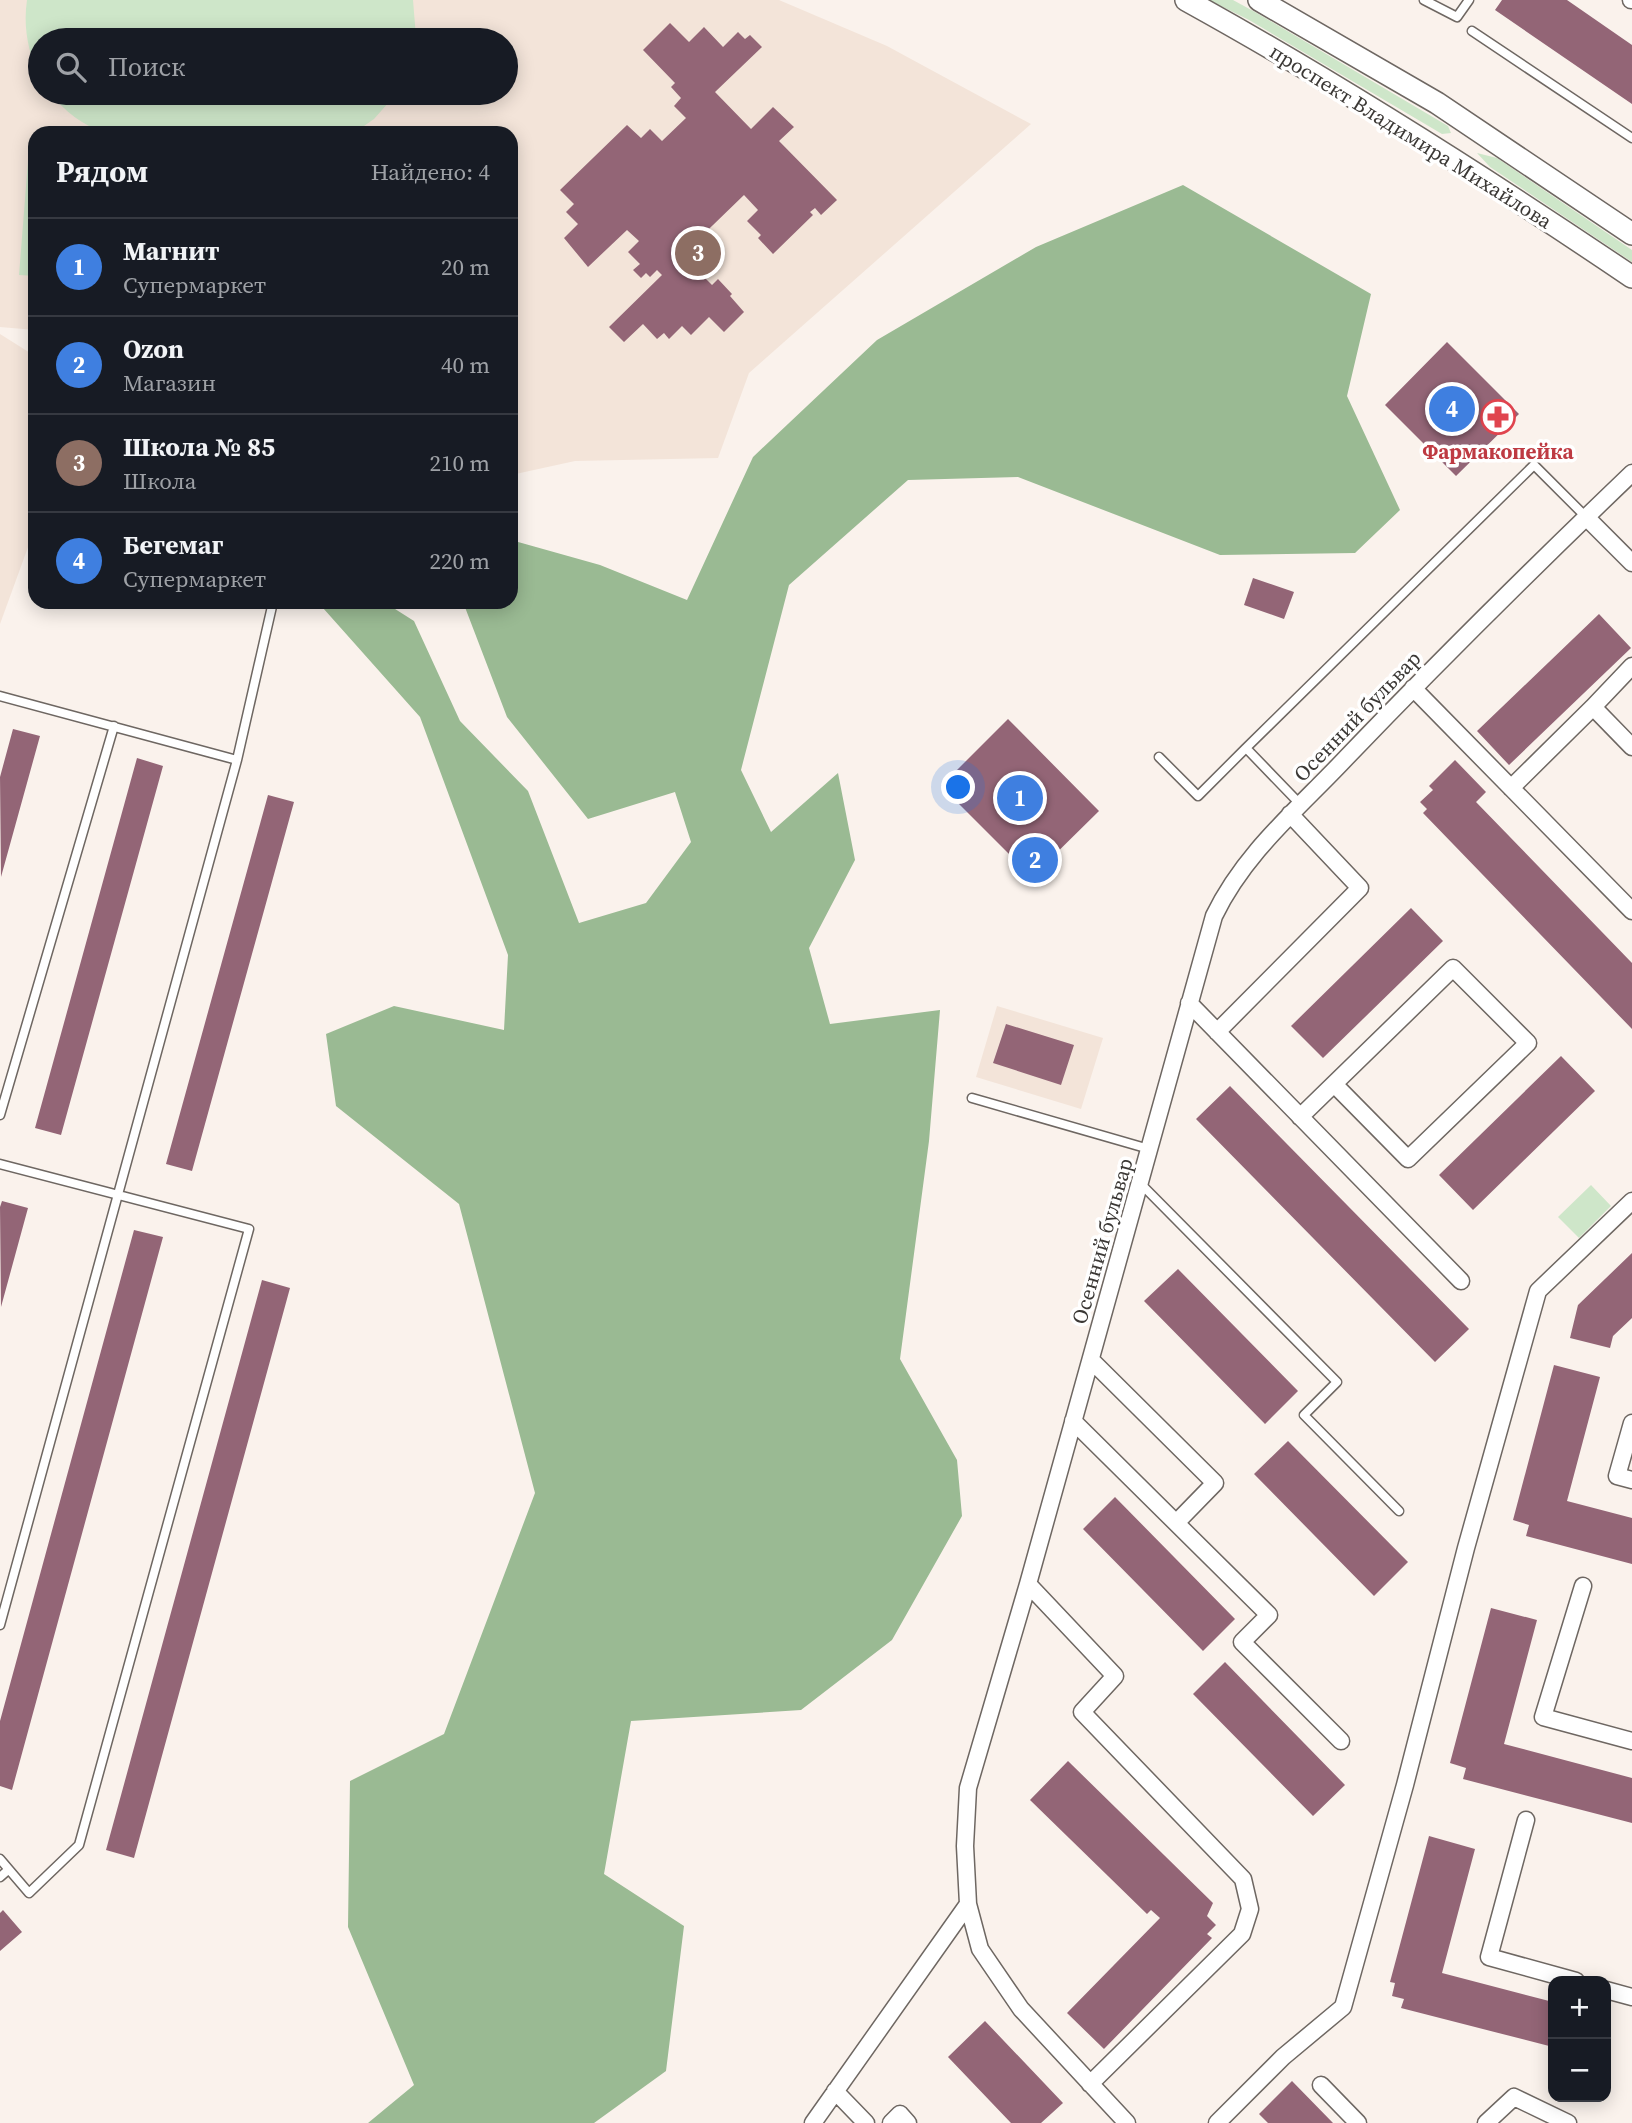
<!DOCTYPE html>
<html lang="ru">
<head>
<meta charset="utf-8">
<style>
	:root { --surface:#171b24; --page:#242831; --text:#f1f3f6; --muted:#9ea1a6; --line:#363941; --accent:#db2777 }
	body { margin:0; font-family:"Source Serif 4",serif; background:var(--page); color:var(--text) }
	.controls { position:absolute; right:21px; bottom:21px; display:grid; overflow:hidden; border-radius:14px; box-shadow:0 4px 18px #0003 }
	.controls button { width:63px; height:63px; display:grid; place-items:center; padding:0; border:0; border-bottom:2px solid var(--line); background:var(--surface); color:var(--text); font:35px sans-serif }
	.you { position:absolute; left:959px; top:788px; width:24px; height:24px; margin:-18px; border:5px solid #fff; border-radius:50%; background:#1a73e8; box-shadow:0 0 0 10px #1a73e833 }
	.badge { display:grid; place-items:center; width:46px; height:46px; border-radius:50%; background:var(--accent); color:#fff; font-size:23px; font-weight:700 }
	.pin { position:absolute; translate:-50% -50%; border:4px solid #fff; box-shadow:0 2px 7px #0006 }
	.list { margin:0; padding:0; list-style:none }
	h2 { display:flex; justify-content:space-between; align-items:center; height:91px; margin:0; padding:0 28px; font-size:30px }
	h2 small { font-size:23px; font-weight:400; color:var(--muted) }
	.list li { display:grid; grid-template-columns:46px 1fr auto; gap:21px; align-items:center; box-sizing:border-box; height:98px; padding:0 28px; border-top:2px solid var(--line) }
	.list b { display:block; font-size:26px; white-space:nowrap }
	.list p { margin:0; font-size:23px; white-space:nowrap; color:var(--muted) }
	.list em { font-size:23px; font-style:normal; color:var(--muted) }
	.icon { flex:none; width:38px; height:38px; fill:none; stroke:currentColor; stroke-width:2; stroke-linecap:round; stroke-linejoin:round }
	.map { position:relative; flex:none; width:1632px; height:2123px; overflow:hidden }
	.search { position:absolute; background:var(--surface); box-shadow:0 4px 18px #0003; left:28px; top:28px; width:490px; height:77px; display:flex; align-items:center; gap:18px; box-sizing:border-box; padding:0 24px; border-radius:38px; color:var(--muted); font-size:26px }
	.panel { position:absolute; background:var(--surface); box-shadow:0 4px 18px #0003; left:28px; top:126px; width:490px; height:483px; border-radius:21px }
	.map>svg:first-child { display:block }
</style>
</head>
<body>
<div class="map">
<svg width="1632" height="2123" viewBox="0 0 1632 2123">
	<rect width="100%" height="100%" fill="#faf2ec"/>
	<path fill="#f3e4d9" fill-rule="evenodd" d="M0 0H779L887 46 1031 124 749 373 718 458 575 461 511 475V133H35V330L0 327ZM40 40H506V93H40Z
		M0 334 35 356V528L0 624Z
		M997 1006 1103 1038 1081 1109 976 1077Z"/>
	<path fill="#cee6c9" d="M27 0H413L416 37 415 40H40V78C28 53 23 27 27 0Z
		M1209 0H1233L1255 12 1448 126 1451 133 1442 134 1249 20Z
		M50 93H397L374 119 354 133H105C84 126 64 111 50 93Z
		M1477 153 1497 158 1632 250V262L1490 167Z
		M28 161 35 162V276L19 275Z
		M1591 1185 1611 1206 1579 1238 1558 1217Z"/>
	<path fill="#9aba93" d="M1183 185 1371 294 1347 396 1400 510 1355 553 1220 555 1018 477 908 480 789 585 741 770 771 832 838 773 855 860 809 948 830 1024 940 1010 929 1141 900 1359 957 1460 962 1516 892 1640 801 1710 631 1721 604 1874 684 1926 666 2071 594 2123H368L414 2085 348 1927 350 1781 444 1734 535 1493 459 1204 336 1106 326 1034 394 1006 504 1030 508 955 420 717 323 608 324 602H384L414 621 460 721 528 791 579 923 646 903 691 842 675 792 588 819 507 717 463 602H511V540L600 565 687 600 753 457 877 340 1036 247Z"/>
	<path fill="#936576" d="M1502 0H1567L1632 45V104L1495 10Z
		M670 23 689 42 704 27 723 47 738 32 745 39 750 35 762 47 715 92 751 129 773 107 794 127 779 141 837 200 821 215 815 208 810 212 813 215 773 254 758 238 761 235 747 221 758 210 744 195 682 255 712 285 718 279 732 294 730 296 744 312 724 332 709 317 691 335 682 326 669 339 664 333 657 339 643 324 624 342 609 327 662 275 657 270 650 277 646 273 641 278 633 270 640 264 628 252 639 241 627 230 588 267 564 238 578 224 566 212 574 204 560 190 627 125 641 138 650 129 662 141 686 118 674 106 681 98 671 87 675 83 643 50Z
		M1447 342 1519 414 1456 476 1385 405Z
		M1253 578 1294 592 1284 619 1244 605Z
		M1599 614 1631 648 1509 765 1477 731Z
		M1008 719 1099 811 1032 877 941 786Z
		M13 729 40 736 1 877 0 777Z
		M137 758 163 766 61 1135 35 1128Z
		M1455 760 1486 792 1476 802 1632 963V1029L1423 813 1427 809 1420 802 1433 790 1429 786Z
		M268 795 294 802 192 1171 166 1164Z
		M1411 908 1443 941 1323 1058 1291 1026Z
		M1006 1024 1074 1045 1061 1085 993 1063Z
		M1561 1056 1595 1091 1473 1210 1439 1175Z
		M1230 1086 1469 1329 1435 1362 1196 1119Z
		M2 1201 28 1208 1 1307 0 1207Z
		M134 1230 163 1237 12 1790 0 1786V1721Z
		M1632 1253V1318L1613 1336 1610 1348 1570 1338 1578 1305Z
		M1178 1269 1298 1391 1265 1424 1144 1301Z
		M262 1280 290 1288 134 1858 106 1850Z
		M1554 1365 1600 1377 1567 1501 1632 1518V1564L1526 1536 1529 1525 1513 1520Z
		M1288 1441 1408 1562 1374 1596 1254 1474Z
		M1115 1497 1235 1619 1203 1651 1083 1529Z
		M1491 1608 1537 1620 1504 1744 1632 1778V1823L1463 1779 1466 1768 1450 1763Z
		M1225 1662 1345 1785 1313 1816 1193 1694Z
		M1068 1761 1213 1903 1207 1916 1216 1925 1207 1934 1212 1938 1104 2049 1067 2013 1160 1918 1151 1910 1147 1914 1030 1800Z
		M1429 1836 1475 1849 1442 1973 1553 2002V2047L1401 2008 1404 1999 1392 1996 1395 1983 1390 1982Z
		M3 1910 22 1932 0 1951V1913Z
		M1606 2015 1611 2017 1607 2033H1606Z
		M985 2021 1063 2103 1041 2123H1011L948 2057Z
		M1292 2081 1333 2123H1268L1259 2114Z"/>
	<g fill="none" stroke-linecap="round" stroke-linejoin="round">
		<g stroke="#6e6762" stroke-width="11">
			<path id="lane" d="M1424 0 1457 17 1469 0
				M1472 31 1632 138
				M0 696 237 760 273 602
				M1159 757 1198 796 1246 748
				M1300 804 1246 748 1534 465 1586 517
				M972 1098 1149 1149
				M0 1115 114 726
				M0 1164 249 1229 79 1845 29 1893 0 1859
				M1140 1183 1337 1382 1304 1415 1399 1511
				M0 1625 237 760
				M0 1877 8 1870"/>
		</g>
		<g stroke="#6e6762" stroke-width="19">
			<path id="street" d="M1631 0H1632
				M1586 517 1632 563
				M1413 688 1632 911
				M1593 707 1632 666
				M1511 788 1593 707 1632 747
				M1189 1003 1461 1281
				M1217 1032 1360 888 1290 814
				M1300 1117 1453 968 1528 1043 1408 1159 1334 1084
				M1091 1360 1215 1483 1176 1523
				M1073 1421 1269 1615 1242 1642 1341 1741
				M1632 1423 1617 1476 1632 1480
				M1028 1584 1115 1676 1082 1712 1243 1879 1250 1909 1242 1934 1090 2084
				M1583 1586 1543 1717 1632 1741
				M1526 1820 1489 1957 1576 1981
				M1606 1990 1632 1997
				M1321 2085 1358 2123
				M835 2091 866 2123
				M813 2123 968 1904
				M891 2123 900 2114 908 2123
				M1127 2123 1021 2009 980 1949 968 1904 965 1846 968 1788 1028 1584 1214 916C1245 852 1298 809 1346 758 1439 661 1535 566 1632 473
				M1217 2123 1283 2057 1343 2007 1405 1785 1466 1548 1538 1291 1632 1201
				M1486 2123 1514 2097 1568 2123"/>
		</g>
		<g stroke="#6e6762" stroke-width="24">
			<path id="secondary" d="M1186 0C1340 85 1487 179 1632 277
				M1259 0 1437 103 1632 234"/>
		</g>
		<use href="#lane" stroke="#fff" stroke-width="8"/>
		<use href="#street" stroke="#fff" stroke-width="16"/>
		<use href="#secondary" stroke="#fff" stroke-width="21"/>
	</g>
	<defs>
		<g id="pharmacy-ring" transform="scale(1.75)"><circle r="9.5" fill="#fff" stroke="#e0444e" stroke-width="1.5"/><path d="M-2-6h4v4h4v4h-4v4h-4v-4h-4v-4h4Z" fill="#e0444e"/></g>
	</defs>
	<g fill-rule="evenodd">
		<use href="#pharmacy-ring" x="1498" y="417"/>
	</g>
	<g text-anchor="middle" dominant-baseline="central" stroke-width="7" stroke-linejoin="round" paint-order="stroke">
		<g font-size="21" fill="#3b3835" stroke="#fff">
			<text transform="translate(1411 136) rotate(32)">проспект Владимира Михайлова</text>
			<text transform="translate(1357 716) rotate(-46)">Осенний бульвар</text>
			<text transform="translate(1102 1241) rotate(-74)">Осенний бульвар</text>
		</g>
		<g font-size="21" font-weight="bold" fill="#be3a42" stroke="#fff">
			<text x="1498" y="451">Фармакопейка</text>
		</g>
	</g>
</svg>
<div class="controls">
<button>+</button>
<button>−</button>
</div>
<div class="you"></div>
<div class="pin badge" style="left:1020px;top:798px;background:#3f7fe0">1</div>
<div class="pin badge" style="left:1035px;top:860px;background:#3f7fe0">2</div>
<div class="pin badge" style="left:698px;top:253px;background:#8d6e63">3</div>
<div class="pin badge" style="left:1452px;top:409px;background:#3f7fe0">4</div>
<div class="search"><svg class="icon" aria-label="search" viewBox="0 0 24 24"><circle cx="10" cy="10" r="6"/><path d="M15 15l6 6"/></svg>Поиск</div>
<section class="panel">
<h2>Рядом<small>Найдено: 4</small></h2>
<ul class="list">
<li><span class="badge" style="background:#3f7fe0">1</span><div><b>Магнит</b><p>Супермаркет</p></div><em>20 m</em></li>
<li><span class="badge" style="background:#3f7fe0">2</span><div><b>Ozon</b><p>Магазин</p></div><em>40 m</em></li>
<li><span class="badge" style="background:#8d6e63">3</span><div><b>Школа № 85</b><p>Школа</p></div><em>210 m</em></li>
<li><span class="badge" style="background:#3f7fe0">4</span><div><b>Бегемаг</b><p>Супермаркет</p></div><em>220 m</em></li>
</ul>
</section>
</div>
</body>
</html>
